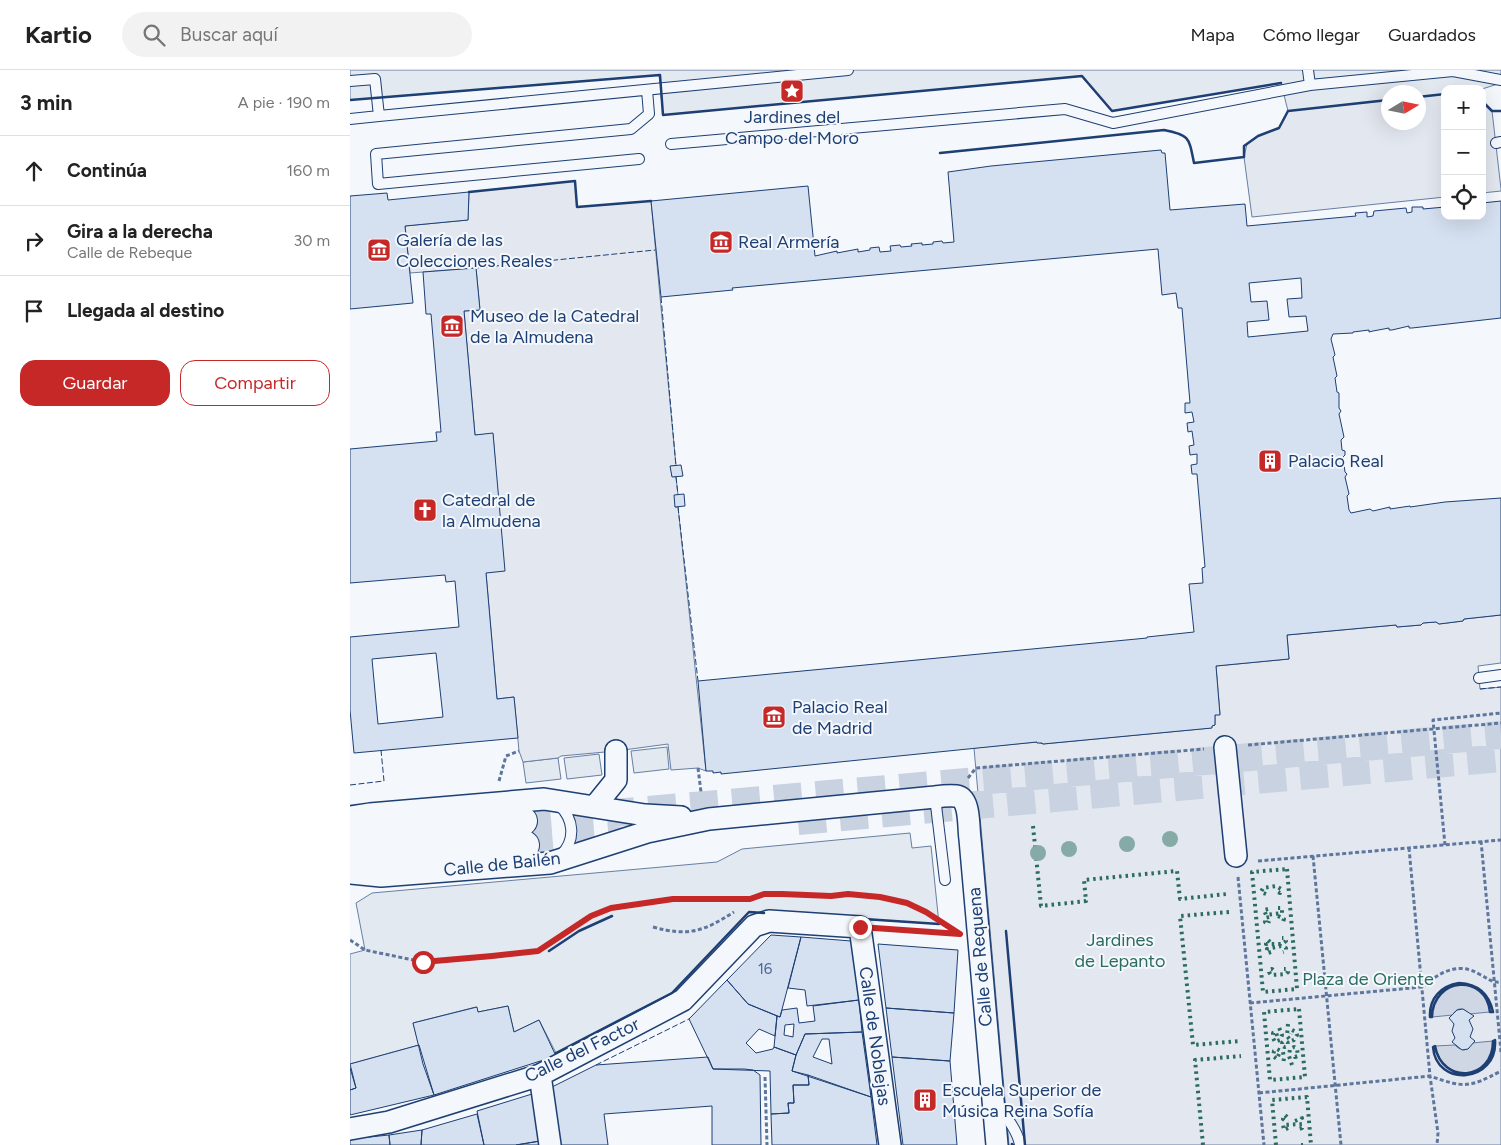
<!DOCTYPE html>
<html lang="es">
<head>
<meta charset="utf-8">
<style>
	:root { --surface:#fff; --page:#f2f2f2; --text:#222; --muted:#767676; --line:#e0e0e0; --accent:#c62828 }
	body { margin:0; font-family:Figtree,sans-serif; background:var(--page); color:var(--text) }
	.controls { position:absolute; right:15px; top:15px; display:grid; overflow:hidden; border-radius:10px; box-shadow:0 5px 20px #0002 }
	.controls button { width:45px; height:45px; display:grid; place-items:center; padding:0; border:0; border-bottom:1px solid var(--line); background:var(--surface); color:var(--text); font:25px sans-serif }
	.compass { position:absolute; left:1031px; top:15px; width:45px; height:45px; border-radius:50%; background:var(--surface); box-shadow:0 5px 20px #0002; rotate:80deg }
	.stop { position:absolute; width:15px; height:15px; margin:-11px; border:4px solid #c62828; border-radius:50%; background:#fff }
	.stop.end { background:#c62828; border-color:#fff; box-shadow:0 1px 5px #0008 }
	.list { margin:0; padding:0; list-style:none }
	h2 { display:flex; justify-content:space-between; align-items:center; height:65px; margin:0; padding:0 20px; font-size:21px }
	h2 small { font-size:16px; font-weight:400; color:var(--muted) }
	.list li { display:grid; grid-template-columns:32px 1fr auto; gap:15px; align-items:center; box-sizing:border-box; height:70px; padding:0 20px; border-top:1px solid var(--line) }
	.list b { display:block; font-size:19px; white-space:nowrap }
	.list p { margin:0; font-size:16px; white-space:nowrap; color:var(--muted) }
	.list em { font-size:16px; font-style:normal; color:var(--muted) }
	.actions { display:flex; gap:10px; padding:15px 20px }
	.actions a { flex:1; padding:11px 0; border:1px solid var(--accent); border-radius:15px; text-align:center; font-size:18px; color:var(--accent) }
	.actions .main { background:var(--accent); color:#fff }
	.icon { flex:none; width:28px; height:28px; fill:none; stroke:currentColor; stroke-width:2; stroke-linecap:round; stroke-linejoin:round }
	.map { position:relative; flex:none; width:1151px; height:1075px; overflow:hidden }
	header { display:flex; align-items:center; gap:30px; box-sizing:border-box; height:70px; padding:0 25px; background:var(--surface); border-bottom:1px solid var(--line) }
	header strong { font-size:24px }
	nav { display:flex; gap:28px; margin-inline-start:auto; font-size:18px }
	.search { width:350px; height:45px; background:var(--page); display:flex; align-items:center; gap:12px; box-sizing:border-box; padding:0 18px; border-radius:28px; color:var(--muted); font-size:19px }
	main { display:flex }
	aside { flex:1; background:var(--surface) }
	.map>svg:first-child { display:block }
</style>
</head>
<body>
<header>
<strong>Kartio</strong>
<div class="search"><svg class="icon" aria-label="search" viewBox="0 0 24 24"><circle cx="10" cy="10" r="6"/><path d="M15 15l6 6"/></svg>Buscar aquí</div>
<nav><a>Mapa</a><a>Cómo llegar</a><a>Guardados</a></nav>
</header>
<main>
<aside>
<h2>3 min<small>A pie · 190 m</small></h2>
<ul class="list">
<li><svg class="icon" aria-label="ahead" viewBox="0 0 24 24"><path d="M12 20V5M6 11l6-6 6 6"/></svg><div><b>Continúa</b></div><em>160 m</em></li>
<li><svg class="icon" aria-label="right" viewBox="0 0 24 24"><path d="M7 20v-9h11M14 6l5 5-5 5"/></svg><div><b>Gira a la derecha</b><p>Calle de Rebeque</p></div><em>30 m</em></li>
<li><svg class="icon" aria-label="arrive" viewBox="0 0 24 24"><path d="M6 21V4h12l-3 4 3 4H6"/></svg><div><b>Llegada al destino</b></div></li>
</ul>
<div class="actions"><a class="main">Guardar</a><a>Compartir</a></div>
</aside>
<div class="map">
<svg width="1151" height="1075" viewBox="0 0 1151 1075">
	<rect width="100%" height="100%" fill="#f4f7fb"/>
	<path fill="#e3e9f0" stroke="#687fa3" d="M0 0H1151V13L1132 19H1095V24L1069 27 1068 22H1038V30L938 41 931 13 762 41 731 6 313 45 309 5 0 30Z
		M317 677 319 699 284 703 281 681Z
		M249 684 252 705 217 709 214 688Z
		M208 688 211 709 176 713 173 692Z
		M560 763 562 778 581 776 589 854 399 842 322 923 206 983 189 950 164 962 158 936 128 942 126 937 63 953 69 975 0 994V884L15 880 6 833 22 823 367 792 392 779Z"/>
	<path fill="#e3e8f0" stroke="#687fa3" d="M1095 24V127L902 147 894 87 897 74 908 66 929 58 938 41 1038 30V52H1068L1069 27Z
		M1132 31 1142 41 1151 119V121L1132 123Z
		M225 111 227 137 301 131 326 396H321L322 406 326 407 328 425 325 437H328L356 701 348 698 321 700 318 674 266 681 211 686 208 688 173 692 169 681 164 627 147 629 136 503 145 389 143 364 125 365 114 241 130 240 126 198 60 203 55 156 118 150 119 122Z
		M1151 545V593L1128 596 1130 619 1151 617V1075H659L624 678 687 672 693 674 861 658 862 656 865 655V645L870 644 866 596 939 589 937 565 1046 555 1047 557 1071 555 1073 553 1086 552 1089 554 1113 551 1114 549Z"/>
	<path fill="#cfd7e4" stroke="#687fa3" d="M1112 915C1127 916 1139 926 1140 942L1119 944C1114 937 1106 937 1103 945L1082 947C1082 929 1093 915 1112 915Z
		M1143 971C1142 1011 1094 1015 1085 976L1105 975 1108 978 1114 980 1119 978 1122 973Z"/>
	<path fill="#d5e0f0" stroke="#1d3f73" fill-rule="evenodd" d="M811 80 812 83H815L820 140 895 134 897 156 1006 146 1005 143 1017 142V147L1023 146 1024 141 1056 138 1057 143 1062 142V137H1073V139L1095 137V146H1132V133L1151 131V248L1062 258H1059V256L1042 260H1039V258L1023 261 1019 262V260L1003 262V263L983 264 981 269 985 285 983 287 987 306 985 308 987 322 989 323V338L991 341 989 344 994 367 991 370 992 380 995 381V385L993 387 995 402 997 404 995 407 999 424 997 426 999 440 1001 443 1020 439 1023 441 1040 437V439L1060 436V437L1095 432 1151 428V545L1114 549 1113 551 1089 554 1086 552 1073 553 1071 555 1047 557 1046 555 937 565 939 589 866 596 870 645H865V655L862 656V658L693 674 692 673H687V672L371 704V702L363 703V701H356L348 611 797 568V567L844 562 839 514 853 513 852 498 855 497 847 404H842L841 395 847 394V384L840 385 839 376 844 375 842 361 838 362 837 353 844 352 842 342 835 343V333H840L832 238H828L826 223 812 225 808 179 382 218 383 220 311 227 301 131 458 116 465 186 487 181V183L508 179V182L520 180V178L529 177 530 182 541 181 540 176 550 175 551 177 562 176 561 174 572 173V175L583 174V172L592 171 593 173 604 172 598 102 641 96ZM951 208 952 228 937 229 939 247 956 246 958 261 898 267 897 252 919 250 917 231 901 232 899 213Z
		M119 122 118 150 55 156 63 233 0 239V126L37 123 38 130Z
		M126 198 130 240 114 241 125 365 143 363 155 501 136 503 147 629 164 627 168 668 4 683 0 640V567L109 557 105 511 96 512 95 505 0 513V379L87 371 86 362H91L81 244H76L73 202ZM86 583 93 647 28 654 22 589Z
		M331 395 333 406 322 407 320 396Z
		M334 424 335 436 325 437 324 425Z
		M421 865 451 867 430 947 398 934 377 910Z
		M451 867 501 871 509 930 457 936 455 920 438 918Z
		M528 874 608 880 604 943 536 938Z
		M377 910 398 934 427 946 425 966 409 959 396 973 406 983 423 979 424 977 446 985 442 1001 458 1005 459 1015H443L444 1033H438L439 1043 421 1044 420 1001 363 999 339 949Z
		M509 930 512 962 455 964 446 985 424 977 427 946 430 947 432 940 447 938 449 953 465 951 463 936ZM444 954 443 967 434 965 435 955Z
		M158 936 164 962 189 950 206 986 84 1025 73 994 63 953 127 937 128 942Z
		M536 938 604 943 600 991 542 987Z
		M1113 939 1124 946 1119 950 1123 959 1120 967 1125 971 1118 979 1112 980 1102 972 1105 968 1102 961 1104 954 1099 948 1107 940Z
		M512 962 521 1027 442 1001 446 985 455 964ZM472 969H479L482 994 463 987Z
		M69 975 84 1025 0 1045V1020L6 1018 0 994Z
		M358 987 363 999H394L403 1000 410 1005 411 1075H362V1036L254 1044 258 1075H209L200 1018 246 995Z
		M542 987 600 991 607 1075H553Z
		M0 998 6 1018 0 1020Z
		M458 1005 521 1027 527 1075H422L421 1044 439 1043 438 1033H444L443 1015H459Z
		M182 1024 190 1071 166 1075H134L127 1041Z
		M127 1044 134 1075H71L72 1060Z
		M72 1060 71 1075H40L39 1065Z
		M39 1065 40 1075H0V1069Z
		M190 1071V1075H166Z"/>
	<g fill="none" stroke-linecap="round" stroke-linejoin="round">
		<path stroke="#c9d2e0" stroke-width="28" stroke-dasharray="28 14" stroke-linecap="butt" d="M173 751 1151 665
			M448 751 1151 688
			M175 775 276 766"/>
		<g stroke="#1d3f73" stroke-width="12">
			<path id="lane" d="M958 0 960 15 1103 1 1151 10
				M0 11 25 9 29 46 0 49
				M29 46 498 0
				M1146 73 1151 72
				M321 74 715 39 763 53 960 15
				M289 89 28 114 26 84 281 59 299 44 297 20
				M1129 608 1151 605
				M585 727 595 810
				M209 735C224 749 226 770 211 785
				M647 1035C656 1046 668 1061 670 1075"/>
		</g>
		<g stroke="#1d3f73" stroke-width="24">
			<path id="street" d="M875 677 886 786
				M245 736 266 710V681
				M0 747 20 744 194 729 295 745 331 747
				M0 803 31 806 200 793 297 762 359 749 585 727C592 726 599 725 606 726 621 728 618 757 620 769L647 1075
				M190 1005 200 1075
				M0 1059 39 1052 190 1005 333 930 404 856 419 851 510 857 540 1075"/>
		</g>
		<g stroke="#1d3f73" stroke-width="30">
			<path id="secondary" d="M0 763 173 751
				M0 788 175 775"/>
		</g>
		<path stroke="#5e769c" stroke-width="3" stroke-dasharray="4 2.5" stroke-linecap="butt" d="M898 675 1151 653
			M348 698 351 722
			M618 708 626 698 854 679
			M149 711 156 686 169 681
			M1131 771 1151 982
			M1095 775 1083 650 1151 643
			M1059 778 1080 1006 1088 1063 1087 1075
			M963 786 991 1075
			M908 791 1151 770
			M888 807 914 1075
			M303 857C339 867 354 861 384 842
			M533 859 606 864
			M0 870 15 880 73 892 142 887 188 881 241 846 261 838 323 829H400L414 825 433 824 481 825 499 824 530 827 557 833 576 842 606 861
			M900 933 1072 917C1089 903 1108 891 1129 904 1137 908 1142 913 1151 912
			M415 1007 417 1075
			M909 1023 1080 1006C1114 1018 1119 1018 1151 1001"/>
		<use href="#lane" stroke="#f4f7fb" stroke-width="10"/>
		<use href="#street" stroke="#f4f7fb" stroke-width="21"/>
		<use href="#secondary" stroke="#f4f7fb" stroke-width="28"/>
		<path stroke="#2c6c60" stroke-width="4" stroke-dasharray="2.5 4" stroke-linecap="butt" d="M683 756 691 836 736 831 734 810 827 801 830 829 877 824
			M937 799 947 919 913 922 902 802Z
			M916 824 911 822 913 818 926 816 931 819 930 823 926 821
			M918 839 914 840 916 845 932 843V838H928
			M879 842 830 846 843 975 890 971
			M928 846 934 849 933 852H930
			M919 847 915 848V852L918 854 919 851
			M920 872 918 870 916 874H932L936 871 934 868H932
			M921 882 918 883 917 879 931 876 936 878V881L933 882
			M923 900 922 899 919 900V902L921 905 936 904 938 902 937 899H934
			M949 939 955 1007 920 1010 914 942Z
			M938 954 937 966 941 971 944 970 947 965 946 962 942 960 941 964
			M927 966 926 962 923 963V968L925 972 930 970 932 965 928 955
			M932 974a3 3 0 1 1 6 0a3 3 0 1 1-6 0Z
			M929 984 927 989 923 986 924 981 927 979 933 982 934 988 933 995
			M942 995 939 986 940 979 944 977 947 979 948 986 945 987 944 983
			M937 1047 935 1045 933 1049 938 1052
			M945 1051 952 1048 950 1045
			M938 1058 934 1060 933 1055 952 1054V1058L949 1059 948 1058
			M853 1075 845 990 891 986
			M926 1075 922 1030 957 1027 961 1075
			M951 1075H953"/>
		<path stroke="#1d3f73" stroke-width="1" stroke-dasharray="6 2.5" stroke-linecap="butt" d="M126 198 305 180
			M311 227 326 396
			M326 407 328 425
			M328 437 348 611
			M1130 619 1151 617
			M0 715 34 711 31 680
			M246 995 339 949"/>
		<path stroke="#1d3f73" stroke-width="2.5" d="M1068 27 1095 24
			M0 30 310 5 313 45 732 6 762 41 931 13
			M1132 31 1142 41H1151
			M590 83 814 60C840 65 839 68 844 93L894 87V76L908 66 929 58 938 41 1038 30
			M119 122 225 111 227 137 301 131
			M514 849 589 854
			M656 861 675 1075
			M199 881 229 861 262 846
			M1109 913C1127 914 1139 923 1143 942H1140C1136 903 1083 907 1082 947H1080C1079 928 1091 916 1109 913Z
			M1145 970C1148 1013 1086 1018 1083 977L1085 976C1092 1015 1143 1011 1143 971Z
			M206 983 322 923 399 842 414 843
			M662 1074 663 1075"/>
	</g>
	<g fill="#86aba6">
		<circle cx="820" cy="769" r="8"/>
		<circle cx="777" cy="774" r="8"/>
		<circle cx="719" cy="779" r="8"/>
		<circle cx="688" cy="783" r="8"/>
	</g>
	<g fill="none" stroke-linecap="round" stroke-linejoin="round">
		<path stroke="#c62828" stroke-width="6" d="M73 892 142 886 188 881 241 846 261 838 323 829H400L414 824H432L481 826 498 824 530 827 557 833 576 842 610 864 510 857"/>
	</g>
	<defs>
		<g id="sight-square" transform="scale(1.25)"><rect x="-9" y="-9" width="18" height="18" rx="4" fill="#c62828" stroke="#f4f7fb"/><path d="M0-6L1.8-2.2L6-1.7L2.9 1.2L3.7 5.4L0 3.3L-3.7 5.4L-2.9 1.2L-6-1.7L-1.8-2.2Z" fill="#fff"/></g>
		<g id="museum-square" transform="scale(1.25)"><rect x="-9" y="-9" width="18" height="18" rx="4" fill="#c62828" stroke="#f4f7fb"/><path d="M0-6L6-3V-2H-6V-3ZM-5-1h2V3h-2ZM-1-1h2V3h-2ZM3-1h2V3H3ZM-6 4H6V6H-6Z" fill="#fff"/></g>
		<g id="building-square" transform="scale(1.25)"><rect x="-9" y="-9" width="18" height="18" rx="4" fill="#c62828" stroke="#f4f7fb"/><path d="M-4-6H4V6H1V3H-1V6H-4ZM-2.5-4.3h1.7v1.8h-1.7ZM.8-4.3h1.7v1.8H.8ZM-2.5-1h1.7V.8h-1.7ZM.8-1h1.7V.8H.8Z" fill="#fff"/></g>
		<g id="church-square" transform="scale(1.25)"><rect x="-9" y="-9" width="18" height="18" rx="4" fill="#c62828" stroke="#f4f7fb"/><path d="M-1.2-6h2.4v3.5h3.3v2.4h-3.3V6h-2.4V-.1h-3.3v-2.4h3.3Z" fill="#fff"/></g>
	</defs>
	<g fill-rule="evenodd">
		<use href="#sight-square" x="442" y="21"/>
		<use href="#museum-square" x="371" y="172"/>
		<use href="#museum-square" x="29" y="180"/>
		<use href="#museum-square" x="102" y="256"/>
		<use href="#building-square" x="920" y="391"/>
		<use href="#church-square" x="75" y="440"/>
		<use href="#museum-square" x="424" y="647"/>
		<use href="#building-square" x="575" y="1030"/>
	</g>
	<g text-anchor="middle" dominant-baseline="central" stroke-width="4" stroke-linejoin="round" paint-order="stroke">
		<g font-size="15" fill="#4b6792">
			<text x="415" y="899">16</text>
		</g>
		<g font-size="18" fill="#1d3f73" stroke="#f4f7fb" text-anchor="start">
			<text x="442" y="47" text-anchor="middle">Jardines del<tspan x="442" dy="21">Campo del Moro</tspan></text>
			<text x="46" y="170">Galería de las<tspan x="46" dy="21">Colecciones Reales</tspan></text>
			<text x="388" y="172">Real Armería</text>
			<text x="120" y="246">Museo de la Catedral<tspan x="120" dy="21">de la Almudena</tspan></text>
			<text x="938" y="391">Palacio Real</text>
			<text x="92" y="430">Catedral de<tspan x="92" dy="21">la Almudena</tspan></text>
			<text x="442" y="637">Palacio Real<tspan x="442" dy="21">de Madrid</tspan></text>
			<text x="592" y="1020">Escuela Superior de<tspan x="592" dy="21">Música Reina Sofía</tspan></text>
		</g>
		<g font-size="18" fill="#1d3f73" stroke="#f4f7fb">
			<text transform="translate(152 794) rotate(-6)">Calle de Bailén</text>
			<text transform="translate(630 887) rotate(-95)">Calle de Requena</text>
			<text transform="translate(525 966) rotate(82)">Calle de Noblejas</text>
			<text transform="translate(232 980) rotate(-26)">Calle del Factor</text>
		</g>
		<g font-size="18" fill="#2c6c60" stroke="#f4f7fb">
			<text x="770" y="870">Jardines<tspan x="770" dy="21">de Lepanto</tspan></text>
			<text x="1018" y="909">Plaza de Oriente</text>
		</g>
	</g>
</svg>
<div class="controls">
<button>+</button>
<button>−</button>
<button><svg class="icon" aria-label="locate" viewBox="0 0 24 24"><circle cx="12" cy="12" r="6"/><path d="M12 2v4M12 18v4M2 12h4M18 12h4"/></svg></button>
</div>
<svg class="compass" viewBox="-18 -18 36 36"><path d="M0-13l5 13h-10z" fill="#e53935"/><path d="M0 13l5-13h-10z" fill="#767676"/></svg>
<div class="stop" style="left:73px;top:892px"></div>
<div class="stop end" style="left:510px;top:857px"></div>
</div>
</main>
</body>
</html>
